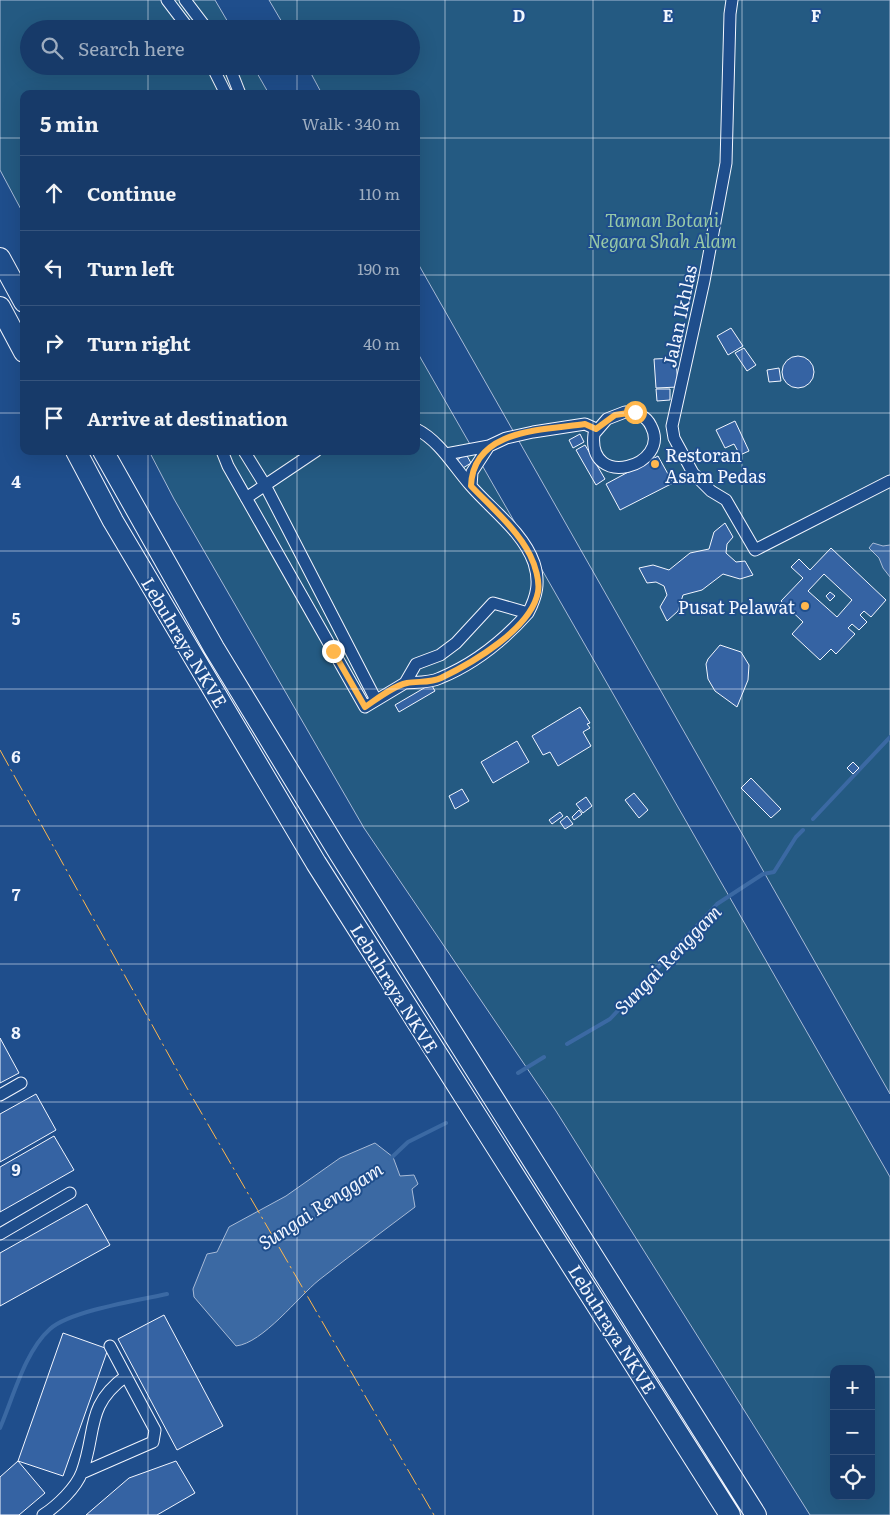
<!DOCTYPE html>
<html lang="en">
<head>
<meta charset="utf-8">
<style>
	:root { --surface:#173a69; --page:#244571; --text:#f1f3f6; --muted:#9eadc0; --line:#36547d }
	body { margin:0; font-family:Literata,serif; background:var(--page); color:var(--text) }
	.controls { position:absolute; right:15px; bottom:15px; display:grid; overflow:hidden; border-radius:10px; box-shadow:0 5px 20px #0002 }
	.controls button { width:45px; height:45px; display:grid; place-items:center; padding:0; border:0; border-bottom:1px solid var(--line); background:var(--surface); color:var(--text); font:25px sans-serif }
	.stop { position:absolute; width:15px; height:15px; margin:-11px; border:4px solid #ffb74d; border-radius:50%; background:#fff }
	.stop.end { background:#ffb74d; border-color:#fff; box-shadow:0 1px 5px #0008 }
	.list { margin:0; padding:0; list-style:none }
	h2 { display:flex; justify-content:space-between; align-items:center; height:65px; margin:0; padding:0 20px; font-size:21px }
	h2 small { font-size:16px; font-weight:400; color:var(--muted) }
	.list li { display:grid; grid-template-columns:32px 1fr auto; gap:15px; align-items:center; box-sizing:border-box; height:75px; padding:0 20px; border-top:1px solid var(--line) }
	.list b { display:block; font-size:19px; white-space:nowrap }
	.list em { font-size:16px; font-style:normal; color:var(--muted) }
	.icon { flex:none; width:28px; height:28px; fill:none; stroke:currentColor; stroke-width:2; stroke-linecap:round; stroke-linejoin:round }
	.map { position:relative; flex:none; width:890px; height:1515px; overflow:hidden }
	.search { position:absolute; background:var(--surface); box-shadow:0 5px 20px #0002; left:20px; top:20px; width:400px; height:55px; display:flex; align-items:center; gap:12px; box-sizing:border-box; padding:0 18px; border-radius:28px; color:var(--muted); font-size:19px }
	.panel { position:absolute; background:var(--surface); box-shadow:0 5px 20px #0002; left:20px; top:90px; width:400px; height:365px; border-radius:10px }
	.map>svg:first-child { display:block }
</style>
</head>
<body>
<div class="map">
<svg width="890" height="1515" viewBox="0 0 890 1515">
	<rect width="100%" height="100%" fill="#1f4e8c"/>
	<path fill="#245a82" stroke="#a8bbd7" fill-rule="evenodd" d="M0 0H215L232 29H29V66H253L269 94H24V215L0 170Z
		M269 0H890V1094L416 260V94H322L307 66H411V29H286Z
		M416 350 890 1177V1515H810L556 1111 364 828 174 499 149 451H416ZM834 1369H871V1496H834Z"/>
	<path fill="#3b69a3" stroke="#a8bbd7" d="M873 543 883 546 890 545V577L883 568 879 558 869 548Z
		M375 1143 393 1157 400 1176 414 1175 418 1184 412 1189 415 1207C383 1231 351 1255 319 1280 298 1297 263 1343 236 1346L194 1297 193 1289 207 1254 217 1252 229 1227 286 1196 340 1158Z"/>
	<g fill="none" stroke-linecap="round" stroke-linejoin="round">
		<path stroke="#3b69a3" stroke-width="4" d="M813 819 890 737
			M567 1044 610 1019 717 904 763 874 774 872 796 837 803 830
			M518 1073 544 1057
			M390 1159 408 1142 446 1123
			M0 1428C13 1398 25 1351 50 1329 70 1311 139 1300 167 1294"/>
	</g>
	<path fill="#3563a3" stroke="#f2f6ff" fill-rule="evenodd" d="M731 328 743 346 728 355 717 336Z
		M744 348 756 365 747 371 735 353Z
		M782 372a16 16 0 1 1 32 0a16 16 0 1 1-32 0Z
		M676 358 678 387 656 388 654 359Z
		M779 368 781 381 769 382 767 370Z
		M656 389H670V400L657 401Z
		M735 421 749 451 740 455 734 444 725 448 716 430Z
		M580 434 584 442 573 448 569 440Z
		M585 445 605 479 596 485 576 450Z
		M466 454 471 463 463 468 457 460Z
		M658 456 673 483 620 510 606 484Z
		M725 523 733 537 727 544 726 553 736 562 745 561 753 575 740 579 723 574 702 590 683 595 678 611 667 621 660 607 667 595 664 586 656 582 647 583 639 568 653 565 669 570 690 553 709 549 714 532Z
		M831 548 886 600 871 617 864 611 860 615 867 622 859 630 852 624 848 628 855 634 836 654 831 649 820 660 792 634 803 622 781 601 803 578 791 567 799 559 810 570ZM824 574 852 600 837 617 808 591Z
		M830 592 835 596 830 601 826 596Z
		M720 645 741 652 749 665 748 680 737 707 715 691 708 679 706 664 708 659Z
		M431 684 435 691 399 712 395 705Z
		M580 707 590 723 587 724 590 728 583 732 591 746 558 766 550 752 543 755 532 736Z
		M517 741 529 762 493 783 481 762Z
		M853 762 859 768 853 774 847 768Z
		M751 778 781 809 771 818 741 788Z
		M462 789 469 801 455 809 449 796Z
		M634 793 648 810 639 818 625 800Z
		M586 797 592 806 583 813 576 804Z
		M579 810 582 814 574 820 572 817Z
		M560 812 563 816 552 824 549 820Z
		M567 816 573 824 565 829 560 822Z
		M0 1038 19 1073 0 1083Z
		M36 1094 56 1130 0 1162V1114Z
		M54 1136 74 1170 0 1212V1167Z
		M87 1204 110 1245 0 1306V1253Z
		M164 1315 223 1426 177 1450 118 1339Z
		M63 1333 108 1349 63 1476 18 1461Z
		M18 1461 45 1493 19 1515H0V1477Z
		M176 1461 195 1493 157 1515H86L129 1478Z"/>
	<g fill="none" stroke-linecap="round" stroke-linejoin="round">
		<g stroke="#f2f6ff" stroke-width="13">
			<path id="street" d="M167 0 189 29
				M185 0 207 29
				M732 0 730 14 726 163 704 281 672 426 674 438 693 473 711 491 726 500 755 550 890 481
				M212 66 226 94
				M229 66 240 94
				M625 412C636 413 646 415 651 426 672 466 587 491 594 434L607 419Z
				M222 451 228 466 365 707 405 683 416 664 440 655 456 643 493 603 528 613C537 596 540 582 534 563 523 532 492 510 471 486 454 467 440 441 416 429
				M244 451 265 485 376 700
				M446 454 489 446 506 438 533 432 585 424 596 429
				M471 486 472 472 489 446
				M246 498 316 451
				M405 683C416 682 430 683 440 678 474 664 504 640 528 613
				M0 1095 21 1083
				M0 1234 70 1193
				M110 1346 126 1376
				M43 1515C57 1506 76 1488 82 1472 97 1431 85 1406 126 1376L155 1430 153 1442 82 1473"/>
		</g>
		<g stroke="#f2f6ff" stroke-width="22">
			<path id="highway" d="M0 258 24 302
				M0 307 24 352
				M76 451 113 521 316 863 730 1515
				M103 451 214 648 339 853 756 1515"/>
		</g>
		<use href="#street" stroke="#1f4e8c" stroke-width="11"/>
		<use href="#highway" stroke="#1f4e8c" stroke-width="20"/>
		<path stroke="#ffb74d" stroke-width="1" stroke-dasharray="18 4 2.5 4" stroke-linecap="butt" d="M0 750 187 1088 434 1515"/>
	</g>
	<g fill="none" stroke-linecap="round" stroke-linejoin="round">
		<path stroke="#ffb74d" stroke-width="6" d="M333 651 365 707C377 699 393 686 407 683 418 681 431 683 441 678 472 663 531 629 538 592 540 581 535 565 530 555 517 529 491 507 471 486 473 429 542 430 585 424L596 429 615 415 635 412"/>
	</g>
	<path fill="none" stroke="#f2f6ff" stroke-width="1" stroke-opacity="0.55" d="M148 0V29M297 0V29M445 0V1515M593 0V1515M742 0V1515M148 66V94M297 66V94M0 138H24M416 138H890M0 275H24M416 275H890M0 413H24M416 413H890M148 451V1515M297 451V1515M0 551H890M0 689H890M0 826H890M0 964H890M0 1102H890M0 1240H890M0 1377H834M871 1377H890"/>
	<g fill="#ffb74d" stroke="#1f4e8c" stroke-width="2">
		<circle cx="655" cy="464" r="5"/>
		<circle cx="805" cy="606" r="5"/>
	</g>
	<g text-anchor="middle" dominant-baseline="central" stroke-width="4" stroke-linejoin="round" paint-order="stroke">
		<g font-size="18" font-style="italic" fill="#97c8a6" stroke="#1f4e8c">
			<text x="662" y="219">Taman Botani<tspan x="662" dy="21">Negara Shah Alam</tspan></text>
		</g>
		<g font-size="18" fill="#f2f6ff" stroke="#1f4e8c">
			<text transform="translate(679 316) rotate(-78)">Jalan Ikhlas</text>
			<text transform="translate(185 642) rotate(59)">Lebuhraya NKVE</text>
			<text transform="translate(395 988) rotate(58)">Lebuhraya NKVE</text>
			<text transform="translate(613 1329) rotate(58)">Lebuhraya NKVE</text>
		</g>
		<g font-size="18" fill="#f2f6ff" stroke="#1f4e8c" text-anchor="start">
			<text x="665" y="454">Restoran<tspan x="665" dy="21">Asam Pedas</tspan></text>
			<text x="795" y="606" text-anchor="end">Pusat Pelawat</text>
		</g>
		<g font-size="19" font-style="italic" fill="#f2f6ff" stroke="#1f4e8c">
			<text transform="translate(667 959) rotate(-46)">Sungai Renggam</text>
			<text transform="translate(320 1205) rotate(-33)">Sungai Renggam</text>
		</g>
	</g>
	<g font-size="16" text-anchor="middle" font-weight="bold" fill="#f2f6ff" stroke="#1f4e8c" stroke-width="4" stroke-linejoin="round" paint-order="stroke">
		<text x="519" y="22">D</text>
		<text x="668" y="22">E</text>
		<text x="816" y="22">F</text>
		<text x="16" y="488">4</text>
		<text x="16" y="625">5</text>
		<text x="16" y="763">6</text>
		<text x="16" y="901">7</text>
		<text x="16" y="1039">8</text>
		<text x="16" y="1176">9</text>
	</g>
</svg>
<div class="controls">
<button>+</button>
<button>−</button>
<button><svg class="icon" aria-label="locate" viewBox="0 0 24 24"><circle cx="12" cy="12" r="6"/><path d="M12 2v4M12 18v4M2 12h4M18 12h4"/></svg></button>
</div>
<div class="stop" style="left:635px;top:412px"></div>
<div class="stop end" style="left:333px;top:651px"></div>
<div class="search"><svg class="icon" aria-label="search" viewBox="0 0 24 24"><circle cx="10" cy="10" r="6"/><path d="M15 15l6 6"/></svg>Search here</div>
<section class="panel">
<h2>5 min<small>Walk · 340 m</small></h2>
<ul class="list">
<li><svg class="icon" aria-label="ahead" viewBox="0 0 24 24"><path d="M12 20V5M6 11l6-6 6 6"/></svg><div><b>Continue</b></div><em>110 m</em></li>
<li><svg class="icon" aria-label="left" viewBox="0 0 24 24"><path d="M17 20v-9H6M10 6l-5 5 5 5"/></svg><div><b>Turn left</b></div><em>190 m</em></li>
<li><svg class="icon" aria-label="right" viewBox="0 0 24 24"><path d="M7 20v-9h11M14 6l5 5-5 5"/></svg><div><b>Turn right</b></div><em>40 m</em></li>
<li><svg class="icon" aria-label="arrive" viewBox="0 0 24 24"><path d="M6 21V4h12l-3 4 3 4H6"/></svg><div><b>Arrive at destination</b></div></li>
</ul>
</section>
</div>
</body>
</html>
